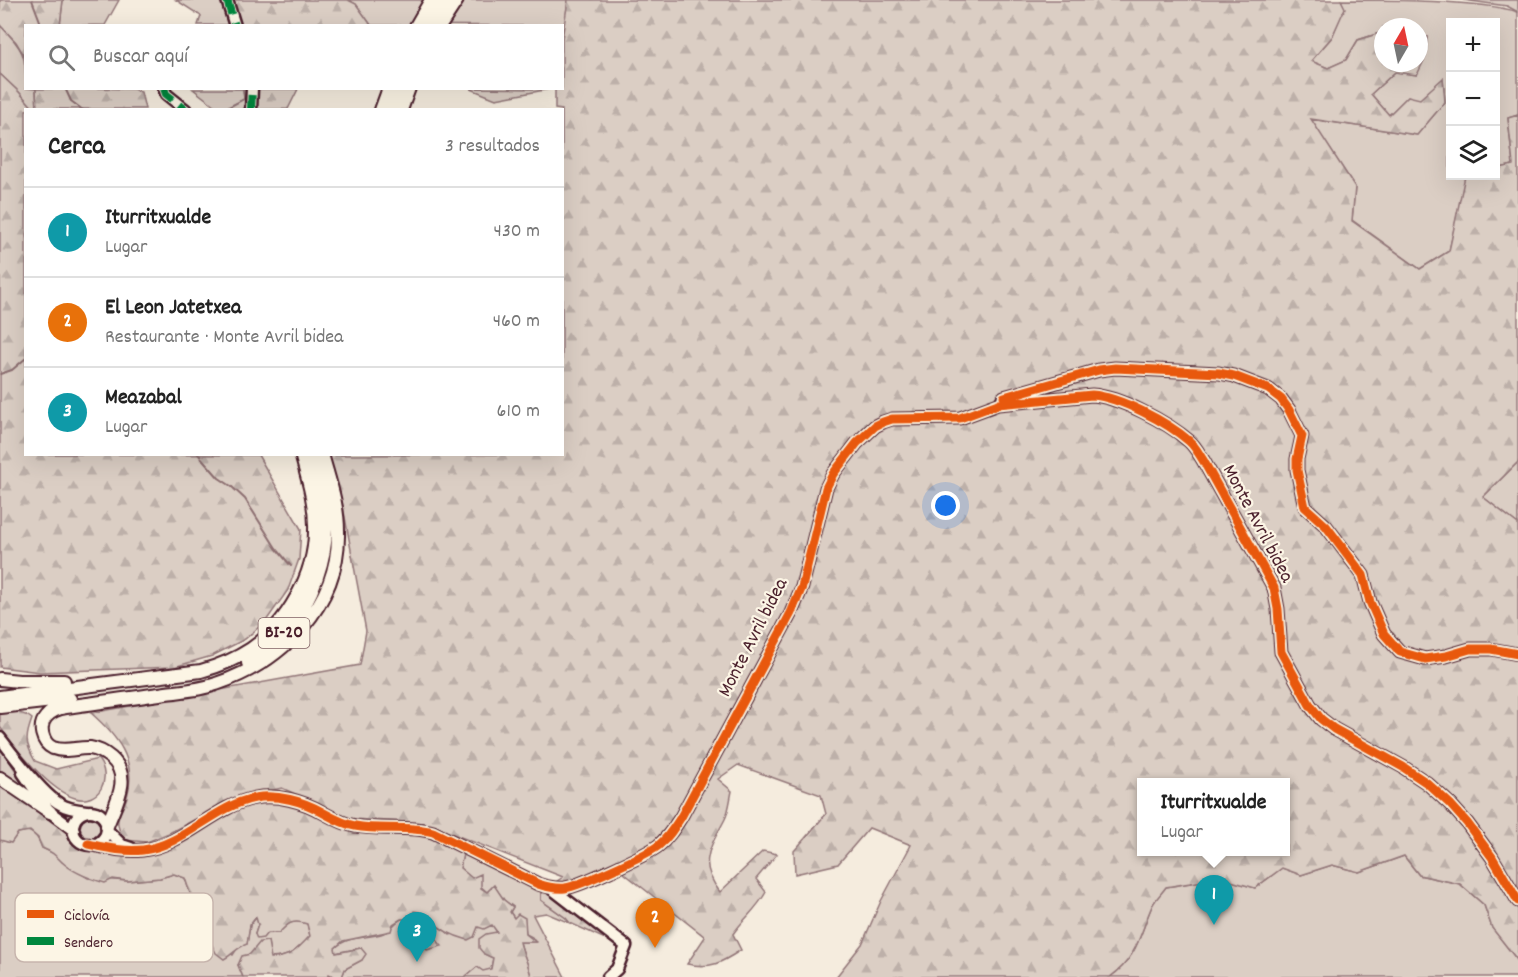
<!DOCTYPE html>
<html lang="es">
<head>
<meta charset="utf-8">
<style>
	:root { --surface:#fff; --page:#f2f2f2; --text:#222; --muted:#767676; --line:#e0e0e0; --accent:#111827 }
	body { margin:0; font-family:Dekko,sans-serif; background:var(--page); color:var(--text) }
	.controls { position:absolute; right:18px; top:18px; display:grid; overflow:hidden; border-radius:0px; box-shadow:0 6px 24px #0002 }
	.controls button { width:54px; height:54px; display:grid; place-items:center; padding:0; border:0; border-bottom:2px solid var(--line); background:var(--surface); color:var(--text); font:30px sans-serif }
	.compass { position:absolute; left:1374px; top:18px; width:54px; height:54px; border-radius:50%; background:var(--surface); box-shadow:0 6px 24px #0002; rotate:9deg }
	.you { position:absolute; left:946px; top:506px; width:21px; height:21px; margin:-15px; border:4px solid #fff; border-radius:50%; background:#1a73e8; box-shadow:0 0 0 9px #1a73e833 }
	.badge { display:grid; place-items:center; width:39px; height:39px; border-radius:50%; background:var(--accent); color:#fff; font-size:20px; font-weight:700 }
	.pin { position:absolute; translate:-50% -50px; filter:drop-shadow(0 2px 3px #0008) }
	.pin::after { content:''; position:absolute; top:32px; width:21px; height:18px; background:inherit; clip-path:polygon(0 0,100% 0,50% 100%) }
	.popup { position:absolute; left:1137px; top:778px; width:153px; height:78px; box-sizing:border-box; display:grid; place-content:center; border-radius:0px; background:var(--surface); filter:drop-shadow(0 2px 4px #0005); font-size:20px; white-space:nowrap; color:var(--muted) }
	.popup b { font-size:22px; color:var(--text) }
	.popup::after { content:''; position:absolute; left:50%; top:100%; margin-left:-12px; border:12px solid transparent; border-top-color:var(--surface) }
	.list { margin:0; padding:0; list-style:none }
	h2 { display:flex; justify-content:space-between; align-items:center; height:78px; margin:0; padding:0 24px; font-size:26px }
	h2 small { font-size:20px; font-weight:400; color:var(--muted) }
	.list li { display:grid; grid-template-columns:39px 1fr auto; gap:18px; align-items:center; box-sizing:border-box; height:90px; padding:0 24px; border-top:2px solid var(--line) }
	.list b { display:block; font-size:22px; white-space:nowrap }
	.list p { margin:0; font-size:20px; white-space:nowrap; color:var(--muted) }
	.list em { font-size:20px; font-style:normal; color:var(--muted) }
	.icon { flex:none; width:33px; height:33px; fill:none; stroke:currentColor; stroke-width:2; stroke-linecap:round; stroke-linejoin:round }
	.map { position:relative; flex:none; width:1518px; height:977px; overflow:hidden }
	.search { position:absolute; background:var(--surface); box-shadow:0 6px 24px #0002; left:24px; top:24px; width:540px; height:66px; display:flex; align-items:center; gap:15px; box-sizing:border-box; padding:0 21px; border-radius:0px; color:var(--muted); font-size:22px }
	.panel { position:absolute; background:var(--surface); box-shadow:0 6px 24px #0002; left:24px; top:108px; width:540px; height:348px; border-radius:0px }
	.map>svg:first-child { display:block }
</style>
</head>
<body>
<div class="map">
<svg width="1518" height="977" viewBox="0 0 1518 977">
	<defs>
		<pattern id="forest-firs" width="22" height="20" patternUnits="userSpaceOnUse" patternTransform="scale(1.5)"><rect width="22" height="20" fill="#dbcec4"/><path d="M5 1l3.5 6h-7zM16 11l3.5 6h-7z" fill="#bdb0a9"/></pattern>
	</defs>
	<rect width="100%" height="100%" fill="#f5ecde"/>
	<filter id="ink" filterUnits="userSpaceOnUse"><feTurbulence type="fractalNoise" baseFrequency=".0167" numOctaves="2"/><feDisplacementMap in="SourceGraphic" scale="12" xChannelSelector="R" yChannelSelector="G"/><feConvolveMatrix kernelMatrix="1 2 1 2 8 2 1 2 1" color-interpolation-filters="sRGB"/></filter>
	<g filter="url(#ink)">
		<path fill="#dbcec4" stroke="#927678" stroke-width="1.5" d="M63 0H119L105 25 60 26Z
			M176 0H224L234 25H198L201 16Z
			M348 0H568L563 39 562 26 371 25 356 4Z
			M1341 0C1386 0 1481 0 1518 12V115L1508 118 1513 165 1496 169V22H1450V176H1466L1449 251 1420 269 1352 220 1355 187 1310 119 1417 135 1445 102 1443 79 1419 100 1408 96 1389 115 1371 94 1395 72 1417 75 1427 37 1419 36V27H1383V32L1358 40 1346 60 1328 68 1311 61 1332 37 1344 8Z
			M0 25C25 52 25 52 26 88L36 89 37 109H34L19 92 0 74Z
			M193 89H243L244 99 224 109H219Z
			M471 89V88L550 89 496 99Z
			M1518 462V524L1483 497Z
			M0 747 31 794 11 778 0 772Z
			M80 828a10 10 0 1 1 20 0a10 10 0 1 1-20 0Z
			M26 831C35 832 39 840 42 848L57 855 62 862 88 878 127 881 160 878 174 874 185 878 191 896 181 914 185 921 183 929 177 928 165 914 159 916 155 926C175 952 183 940 211 945 218 946 226 951 233 955L238 947 247 944 250 925 257 917 258 925 255 934 279 933C288 923 293 919 307 923L310 936C298 950 290 958 270 958L268 941 238 965 243 977H0V840L11 843 18 833Z
			M463 854 541 892V900L566 918 570 923 546 913 533 915 565 977H531C529 965 523 955 520 942H535L532 937 526 934 524 918H514L510 912 513 907 504 900 494 886 487 892 460 868Z
			M1404 856 1419 875 1460 884 1484 905 1492 928 1518 961V977H1110C1137 959 1140 933 1152 906 1155 899 1161 893 1166 887L1221 878 1255 888 1282 868 1301 875 1332 865 1359 872Z
			M413 911C423 913 427 918 434 924 439 928 445 929 450 935L492 924 497 932 484 954 493 958 491 969 483 972 477 967 465 977H342L345 969 362 960 361 948 335 953V948C349 935 364 939 381 934 388 932 395 923 401 919H407L412 925V933L419 940 441 945C436 941 436 937 432 932 427 924 417 924 412 915Z"/>
		<path fill="url(#forest-firs)" stroke="#927678" stroke-width="1.5" fill-rule="evenodd" d="M0 0H63L60 25 26 26 25 57 16 42 0 25Z
			M224 0H348L356 4 371 25H234Z
			M568 0H1341L1345 8 1332 37 1311 61 1328 68 1346 60 1358 40 1383 32V63H1419V36L1427 37 1426 56 1417 75 1395 72 1371 94 1389 115 1408 96 1420 99 1443 78 1445 102 1417 135 1311 119 1355 187 1352 221 1420 269 1449 251 1465 176H1496V169L1513 165 1508 118 1518 115V462L1483 497 1518 524V961L1492 928 1484 905 1460 884 1419 875 1404 856 1359 872 1332 865 1301 875 1282 868 1255 888 1221 878 1166 887C1162 893 1155 899 1152 906 1140 933 1137 959 1110 977H836L862 944 881 901 911 845 869 828 838 864 795 874 794 851 826 814 821 795 738 765 718 779 732 791C730 800 729 811 725 819 710 848 697 863 720 892L763 851 777 854 756 879 766 892C757 909 744 918 733 934L741 950C721 963 711 969 687 964L705 937 620 870 552 893 614 943 570 923 566 918 541 900V892L563 877 425 823 351 819 282 788 238 797 169 833 147 842 124 840C112 818 120 818 127 797 138 760 116 735 91 713L360 665 366 631 342 501 333 490 328 455 562 454V110L555 109V89L562 88V39ZM1142 782H1286V852H1142Z
			M1463 0H1518V12L1507 6Z
			M0 74 19 92 34 109 26 110V454L258 455 301 529 299 559 288 590 266 621 245 639 212 656 174 667 40 672 0 667Z
			M92 88 133 89 141 92 145 109H37L36 89Z
			M243 89H298L288 109 224 110 244 99Z
			M13 710C20 715 26 713 32 719 25 738 25 743 35 761L56 769 98 759C113 778 99 805 75 798 50 791 15 748 0 727V713Z
			M0 782 69 831 78 843 85 847 145 852 248 802H281L300 806 338 825 418 834 441 842 463 854 460 868 472 878 481 874V888L487 892 494 885 504 900 513 907 510 912 514 918 518 914 525 918 526 934 536 942H520C523 955 529 965 531 977H465L477 967 483 971 491 969 493 958 484 954 479 948V939L486 934 497 932 492 925 484 929 478 927 474 937 468 940C453 936 439 929 429 918H421L419 912 414 911 412 915C417 923 422 923 429 929 434 933 436 941 442 946L427 950 412 933V925L407 919H401L393 924 391 931 343 941 335 948 336 953 361 948 366 954 362 960 345 969 342 977H335L329 974 328 977H243L238 965 242 956 250 954 260 942 268 941 271 958C290 958 298 949 310 936L307 924C293 919 288 923 279 933H267L263 938 257 939 255 934 258 925 256 917 250 925 247 944C237 947 234 954 224 959L216 953 212 945C202 950 197 950 188 943 177 944 155 941 155 926 155 923 157 919 159 916L165 914 174 921 177 928H183L185 921 181 914 191 896 185 878 174 874 160 878 127 881 113 879 105 883C91 879 72 872 61 861 54 854 52 852 42 848L38 838 30 831 18 833 11 843 0 840Z"/>
		<g fill="none" stroke-linecap="round" stroke-linejoin="round">
			<path stroke="#8c6e70" stroke-width="2" d="M32 0 40 21V26
				M65 88 71 101 83 110
				M0 374 12 370 26 358
				M198 454 219 478 231 486 245 499 276 548 291 566"/>
			<g stroke="#4a1f2b" stroke-width="15">
				<path id="minor" d="M227 0 235 26
					M164 88 166 94 186 110
					M251 110 252 88
					M999 404 1004 397 1099 370 1115 368 1219 373 1234 376 1268 389 1281 399 1289 410 1302 436 1297 459V470L1305 507 1326 526 1363 575 1370 602 1384 634 1400 652 1425 659 1446 656 1470 649H1491L1518 654
					M0 738C13 755 42 794 60 804 68 809 78 810 87 811
					M23 773 50 812 74 830
					M73 828a17 17 0 1 1 34 0a17 17 0 1 1-34 0Z
					M107 830 122 845 131 848
					M88 844C107 848 124 852 143 850 184 845 214 806 255 798 277 794 303 801 322 812 333 818 343 824 355 826 381 831 408 825 433 832L538 884C547 887 555 889 565 888 580 886 646 855 658 846 668 838 674 828 681 817L791 613 802 587 826 488 833 474 857 443 875 426 883 422 892 419 960 418 998 404 1092 395C1120 397 1167 422 1189 441 1195 446 1199 454 1203 460L1274 588 1278 609 1281 652 1310 705 1321 719 1334 729 1403 767 1427 783 1450 804 1467 823 1492 857 1518 901
					M551 888 626 946 617 969 608 977"/>
			</g>
			<g stroke="#4a1f2b" stroke-width="16">
				<path id="major" d="M416 26 431 0
					M428 26 444 0
					M440 26 457 0
					M381 110 389 88
					M390 110 399 88
					M401 110 409 88
					M248 663C263 653 279 641 290 627 312 599 327 559 326 523 325 499 317 477 311 454
					M0 679 19 681H64
					M0 697 201 671C219 666 236 659 251 649 287 624 315 575 315 531 316 505 308 479 301 454
					M0 707 70 699
					M0 778 50 812
					M107 826C115 804 133 777 111 758 105 753 97 749 90 748 77 747 66 753 53 748 42 743 38 726 46 717 51 711 59 708 66 707 100 702 133 698 166 693 182 691 200 690 216 684 282 662 340 605 338 531 338 504 329 480 322 454"/>
			</g>
			<use href="#minor" stroke="#fcf5e5" stroke-width="10"/>
			<use href="#major" stroke="#fcf5e5" stroke-width="12"/>
			<path stroke="#00873e" stroke-width="8" stroke-dasharray="15 8" stroke-linecap="butt" d="M227 0 235 26
				M164 88 166 94 186 110
				M251 110 252 88"/>
			<g stroke="#fcf5e5" stroke-width="13">
				<path id="cycleway" d="M1004 397 1099 370 1115 368 1219 373 1234 376 1268 389 1281 399 1289 410 1302 436 1297 459V470L1305 507 1326 526 1363 575 1370 602 1384 634 1400 652 1425 659 1446 656 1470 649H1491L1518 654
					M88 844C107 848 124 852 143 850 184 845 214 806 255 798 277 794 303 801 322 812 333 818 343 824 355 826 381 831 408 825 433 832L538 884C547 887 555 889 565 888 580 886 646 855 658 846 668 838 674 828 681 817L791 613 802 587 826 488 833 474 857 443 875 426 883 422 892 419 960 418 998 404 1092 395C1120 397 1167 422 1189 441 1195 446 1199 454 1203 460L1274 588 1278 609 1281 652 1310 705 1321 719 1334 729 1403 767 1427 783 1450 804 1467 823 1492 857 1518 901"/>
			</g>
			<use href="#cycleway" stroke="#e8590c" stroke-width="9"/>
		</g>
	</g>
	<g text-anchor="middle" dominant-baseline="central" stroke-width="4.5" stroke-linejoin="round" paint-order="stroke">
		<rect fill="#fcf5e5" stroke="#7f5f63" stroke-width="1.5" x="258.5" y="618" width="51" height="30" rx="4.5"/>
		<g font-size="18" font-weight="bold" fill="#4a1f2b">
			<text x="284" y="633">BI-20</text>
		</g>
		<g font-size="20" fill="#4a1f2b" stroke="#fcf5e5">
			<text transform="translate(1257 524) rotate(62)">Monte Avril bidea</text>
			<text transform="translate(754 638) rotate(-63)">Monte Avril bidea</text>
		</g>
	</g>
	<rect x="15" y="893" width="198" height="69" rx="9" fill="#fcf5e5" stroke="#c7b5ad" stroke-width="1.5"/>
	<rect x="27" y="910" width="27" height="8" fill="#e8590c"/>
	<rect x="27" y="937" width="27" height="8" fill="#00873e"/>
	<g font-size="16" fill="#4a1f2b">
		<text x="64" y="920">Ciclovía</text>
		<text x="64" y="947">Sendero</text>
	</g>
</svg>
<div class="controls">
<button>+</button>
<button>−</button>
<button><svg class="icon" aria-label="layers" viewBox="0 0 24 24"><path d="M12 4l9 5-9 5-9-5zM3 14l9 5 9-5"/></svg></button>
</div>
<svg class="compass" viewBox="-18 -18 36 36"><path d="M0-13l5 13h-10z" fill="#e53935"/><path d="M0 13l5-13h-10z" fill="#767676"/></svg>
<div class="you"></div>
<div class="pin badge" style="left:1214px;top:925px;background:#0f9aa8">1</div>
<div class="popup"><b>Iturritxualde</b>Lugar</div>
<div class="pin badge" style="left:655px;top:948px;background:#e8710a">2</div>
<div class="pin badge" style="left:417px;top:962px;background:#0f9aa8">3</div>
<div class="search"><svg class="icon" aria-label="search" viewBox="0 0 24 24"><circle cx="10" cy="10" r="6"/><path d="M15 15l6 6"/></svg>Buscar aquí</div>
<section class="panel">
<h2>Cerca<small>3 resultados</small></h2>
<ul class="list">
<li><span class="badge" style="background:#0f9aa8">1</span><div><b>Iturritxualde</b><p>Lugar</p></div><em>430 m</em></li>
<li><span class="badge" style="background:#e8710a">2</span><div><b>El Leon Jatetxea</b><p>Restaurante · Monte Avril bidea</p></div><em>460 m</em></li>
<li><span class="badge" style="background:#0f9aa8">3</span><div><b>Meazabal</b><p>Lugar</p></div><em>610 m</em></li>
</ul>
</section>
</div>
</body>
</html>
